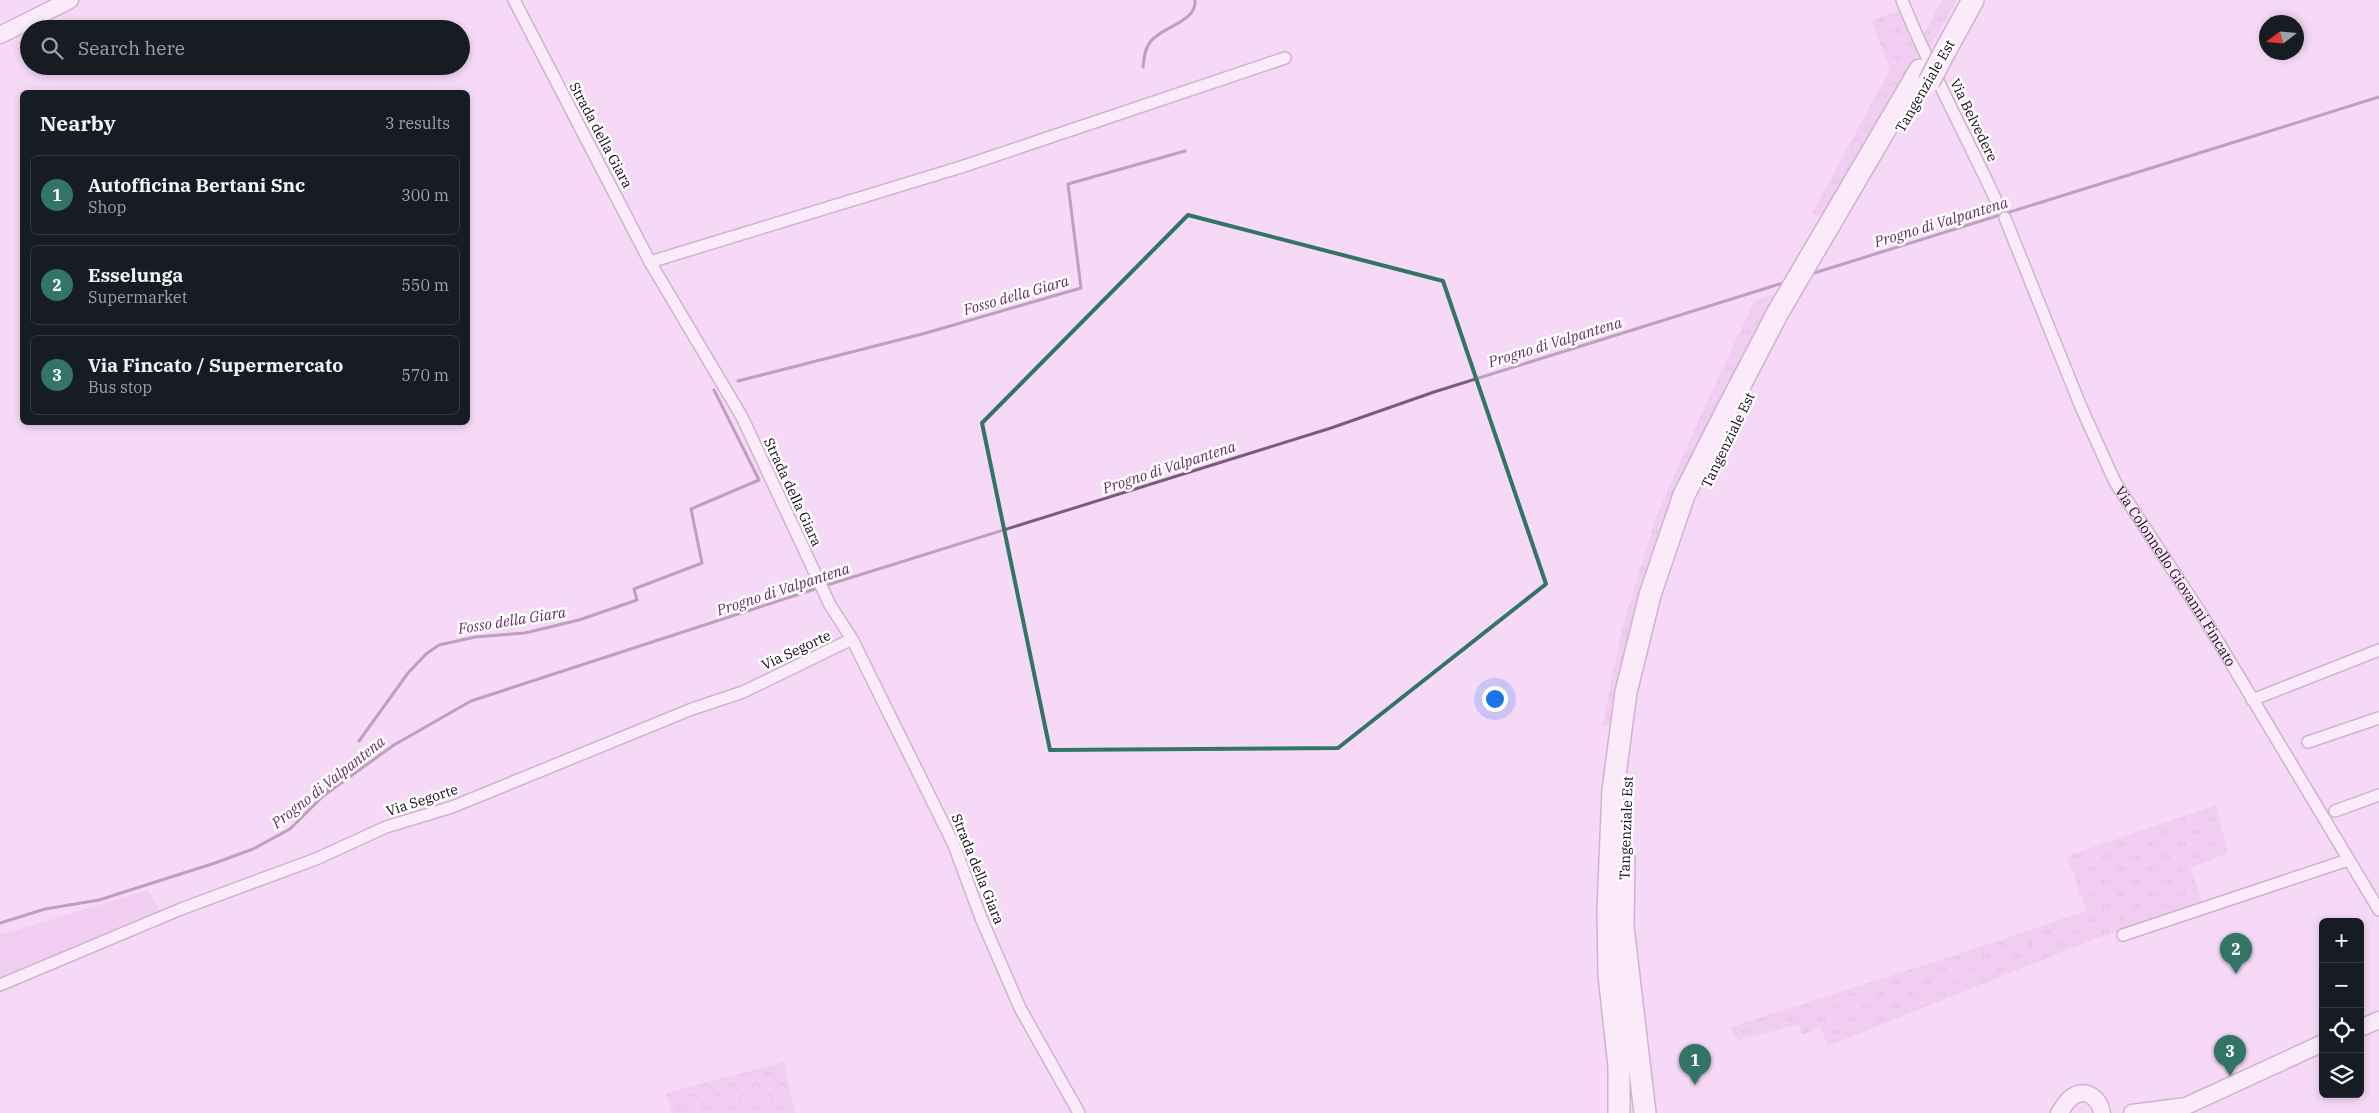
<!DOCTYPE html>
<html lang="en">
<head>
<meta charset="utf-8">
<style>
	:root { --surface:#171b24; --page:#242831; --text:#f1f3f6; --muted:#9ea1a6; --line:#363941; --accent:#327466 }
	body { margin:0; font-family:"IBM Plex Serif",serif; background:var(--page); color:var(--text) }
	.controls { position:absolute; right:15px; bottom:15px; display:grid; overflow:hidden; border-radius:8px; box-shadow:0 2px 8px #0003 }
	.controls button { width:45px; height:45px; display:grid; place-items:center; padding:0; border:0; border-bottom:1px solid var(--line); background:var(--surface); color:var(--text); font:25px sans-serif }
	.compass { position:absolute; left:2259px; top:15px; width:45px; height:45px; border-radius:50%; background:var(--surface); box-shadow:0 2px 8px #0003; rotate:254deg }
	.you { position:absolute; left:1494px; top:698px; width:18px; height:18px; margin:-12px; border:4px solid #fff; border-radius:50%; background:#1a73e8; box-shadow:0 0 0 8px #1a73e833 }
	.badge { display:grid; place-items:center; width:32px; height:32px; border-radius:50%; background:var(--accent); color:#fff; font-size:16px; font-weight:700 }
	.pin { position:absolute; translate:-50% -41px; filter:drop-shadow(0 1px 2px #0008) }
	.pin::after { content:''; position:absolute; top:26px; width:18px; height:15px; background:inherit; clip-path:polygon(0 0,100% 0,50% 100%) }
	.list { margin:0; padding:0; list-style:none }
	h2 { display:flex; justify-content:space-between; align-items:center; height:65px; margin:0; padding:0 20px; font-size:21px }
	h2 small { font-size:16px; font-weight:400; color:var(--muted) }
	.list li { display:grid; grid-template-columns:32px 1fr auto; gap:15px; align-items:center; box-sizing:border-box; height:80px; margin:0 10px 10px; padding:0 10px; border:1px solid var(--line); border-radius:8px }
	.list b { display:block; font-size:19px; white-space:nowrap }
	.list p { margin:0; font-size:16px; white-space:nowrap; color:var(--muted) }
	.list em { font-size:16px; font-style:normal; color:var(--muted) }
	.icon { flex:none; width:28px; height:28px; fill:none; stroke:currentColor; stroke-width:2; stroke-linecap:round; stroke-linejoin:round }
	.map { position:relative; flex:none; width:2379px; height:1113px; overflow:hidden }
	.search { position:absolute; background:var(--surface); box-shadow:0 2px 8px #0003; left:20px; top:20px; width:450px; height:55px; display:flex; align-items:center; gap:12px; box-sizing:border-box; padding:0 18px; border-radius:28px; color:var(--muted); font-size:19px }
	.panel { position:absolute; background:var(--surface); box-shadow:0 2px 8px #0003; left:20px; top:90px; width:450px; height:335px; border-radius:8px }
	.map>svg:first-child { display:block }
</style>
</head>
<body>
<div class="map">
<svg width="2379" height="1113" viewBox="0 0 2379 1113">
	<defs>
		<pattern id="grass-tufts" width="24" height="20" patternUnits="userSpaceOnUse" patternTransform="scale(1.25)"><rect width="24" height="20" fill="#ecc2ec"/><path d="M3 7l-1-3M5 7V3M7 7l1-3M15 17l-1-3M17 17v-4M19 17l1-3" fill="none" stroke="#c9a5c9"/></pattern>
		<pattern id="forest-crowns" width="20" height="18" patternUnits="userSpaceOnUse" patternTransform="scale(1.25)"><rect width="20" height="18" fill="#ecc2ec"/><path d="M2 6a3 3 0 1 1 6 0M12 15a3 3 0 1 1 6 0" fill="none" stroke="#c9a5c9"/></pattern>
	</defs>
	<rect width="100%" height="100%" fill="#f6d9f6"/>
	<path fill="url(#grass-tufts)" d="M1942 0H1957L1928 50 1922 37Z
		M1899 11 1919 55 1893 64 1890 69 1871 20Z
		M1850 143 1862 150 1824 219 1812 213Z
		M1790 289 1726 402 1618 721 1602 727 1621 633 1656 517 1704 408 1755 300Z
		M2216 805 2228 853 2191 868 2203 903 2092 940 1828 1046 1820 1027 1802 1035 1799 1024 1738 1040 1730 1027 1968 951 2086 911 2067 856Z"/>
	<path fill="url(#forest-crowns)" d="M1919 55 1862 150 1850 143 1893 64Z
		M784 1062 795 1113H672L666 1093Z"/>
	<path fill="#ecc2ec" d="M148 890 162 915 0 983V935Z"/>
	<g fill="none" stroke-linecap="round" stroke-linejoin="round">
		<path stroke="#7c5a7c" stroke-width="3" d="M1143 67C1144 58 1145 48 1151 41 1163 26 1197 22 1195 0
			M1811 274 2379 97
			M738 381 926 333 1081 288 1068 184 1185 151
			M824 586 1331 428 1434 392 1786 282
			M359 741 408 673 426 654 439 645 475 637 525 633 579 620 637 600 634 589 702 563 691 509 759 480 714 390
			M325 793 340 771
			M0 923 45 909 99 900 215 863 253 849 290 829 323 796 394 745 471 701 818 588"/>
		<g stroke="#a186a1" stroke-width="14">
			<g id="street">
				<path d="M514 0 650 262 742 417 830 605 852 639 954 845 981 918 1020 1008 1079 1113"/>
				<path d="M1902 0C1929 68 1964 132 1995 198"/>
				<path id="s1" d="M2005 218 2081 407 2115 482 2204 618 2379 910"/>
				<path d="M650 262 961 167 1285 58"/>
				<path d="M2252 700 2379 650"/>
				<path d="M2308 742 2379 718"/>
				<path d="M2335 811 2379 795"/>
				<path d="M2123 935 2348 860"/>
				<path d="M0 985 181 909 316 859 386 827 452 807 692 709 743 692 852 639"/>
			</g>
		</g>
		<g stroke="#a186a1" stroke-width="19">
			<path id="secondary" d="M0 35 70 0
				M2360 1028 2379 1020
				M2059 1113C2063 1108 2066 1101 2072 1097 2086 1087 2100 1099 2102 1113
				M2132 1113 2186 1106 2323 1043"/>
		</g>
		<g stroke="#a186a1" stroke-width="24">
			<path id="highway" d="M1943 55 1973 0
				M1624 859 1623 927 1645 1113
				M1619 1113V1066L1609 975 1608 909 1613 790 1626 692 1650 595 1684 495 1725 414 1777 314 1920 70"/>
		</g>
		<use href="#street" stroke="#fff" stroke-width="11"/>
		<use href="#secondary" stroke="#fff" stroke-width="16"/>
		<use href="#highway" stroke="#fff" stroke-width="21"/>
		<g stroke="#a186a1" stroke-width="24" stroke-linecap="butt">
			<path id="highway-bridge" d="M1929 82 1943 55"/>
		</g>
		<use href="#highway-bridge" stroke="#fff" stroke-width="21"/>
	</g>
	<path d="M0 0H2379V1113H0ZM1188 215 1443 281 1546 584 1338 748 1050 750 982 423Z" fill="#f6d9f6" fill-opacity=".55" fill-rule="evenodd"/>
	<path fill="none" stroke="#327466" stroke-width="4" stroke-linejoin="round" d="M1188 215 1443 281 1546 584 1338 748 1050 750 982 423Z"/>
	<g text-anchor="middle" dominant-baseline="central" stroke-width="5" stroke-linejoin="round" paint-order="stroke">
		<g font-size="14" fill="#120912" stroke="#fff">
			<text transform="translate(1925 86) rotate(-60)">Tangenziale Est</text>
			<text transform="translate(1974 120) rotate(64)">Via Belvedere</text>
			<text transform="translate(601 135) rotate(62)">Strada della Giara</text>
			<text transform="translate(1728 440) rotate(-64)">Tangenziale Est</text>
			<text transform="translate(793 492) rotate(65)">Strada della Giara</text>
			<text stroke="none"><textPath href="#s1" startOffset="398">Via Colonnello Giovanni Fincato</textPath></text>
			<text transform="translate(796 650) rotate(-25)">Via Segorte</text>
			<text transform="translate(422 800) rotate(-18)">Via Segorte</text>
			<text transform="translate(1626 828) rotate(-88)">Tangenziale Est</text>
			<text transform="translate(978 869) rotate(68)">Strada della Giara</text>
		</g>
		<g font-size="15" font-style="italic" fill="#673069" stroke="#fff">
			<text transform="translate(1941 222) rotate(-17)">Progno di Valpantena</text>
			<text transform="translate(1016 295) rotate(-16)">Fosso della Giara</text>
			<text transform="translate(1555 342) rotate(-17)">Progno di Valpantena</text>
			<text transform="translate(1169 467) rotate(-18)">Progno di Valpantena</text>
			<text transform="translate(783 589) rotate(-18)">Progno di Valpantena</text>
			<text transform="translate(512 620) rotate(-9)">Fosso della Giara</text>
			<text transform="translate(328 782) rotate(-38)">Progno di Valpantena</text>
		</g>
	</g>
</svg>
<div class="controls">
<button>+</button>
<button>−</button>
<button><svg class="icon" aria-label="locate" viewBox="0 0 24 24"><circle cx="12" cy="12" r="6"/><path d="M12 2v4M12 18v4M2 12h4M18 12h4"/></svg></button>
<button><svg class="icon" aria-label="layers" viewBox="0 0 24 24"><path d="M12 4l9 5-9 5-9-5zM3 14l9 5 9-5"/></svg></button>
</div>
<svg class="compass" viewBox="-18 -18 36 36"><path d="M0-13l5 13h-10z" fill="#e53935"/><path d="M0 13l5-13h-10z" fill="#9ea1a6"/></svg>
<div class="you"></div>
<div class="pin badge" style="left:1695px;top:1085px">1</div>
<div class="pin badge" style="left:2236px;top:974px">2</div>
<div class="pin badge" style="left:2230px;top:1076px">3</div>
<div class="search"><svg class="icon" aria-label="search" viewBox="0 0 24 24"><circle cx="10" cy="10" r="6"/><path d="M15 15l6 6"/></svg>Search here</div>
<section class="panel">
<h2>Nearby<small>3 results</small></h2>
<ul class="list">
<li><span class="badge">1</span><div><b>Autofficina Bertani Snc</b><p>Shop</p></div><em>300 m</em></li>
<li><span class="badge">2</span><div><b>Esselunga</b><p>Supermarket</p></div><em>550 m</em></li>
<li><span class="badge">3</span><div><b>Via Fincato / Supermercato</b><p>Bus stop</p></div><em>570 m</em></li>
</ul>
</section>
</div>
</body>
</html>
